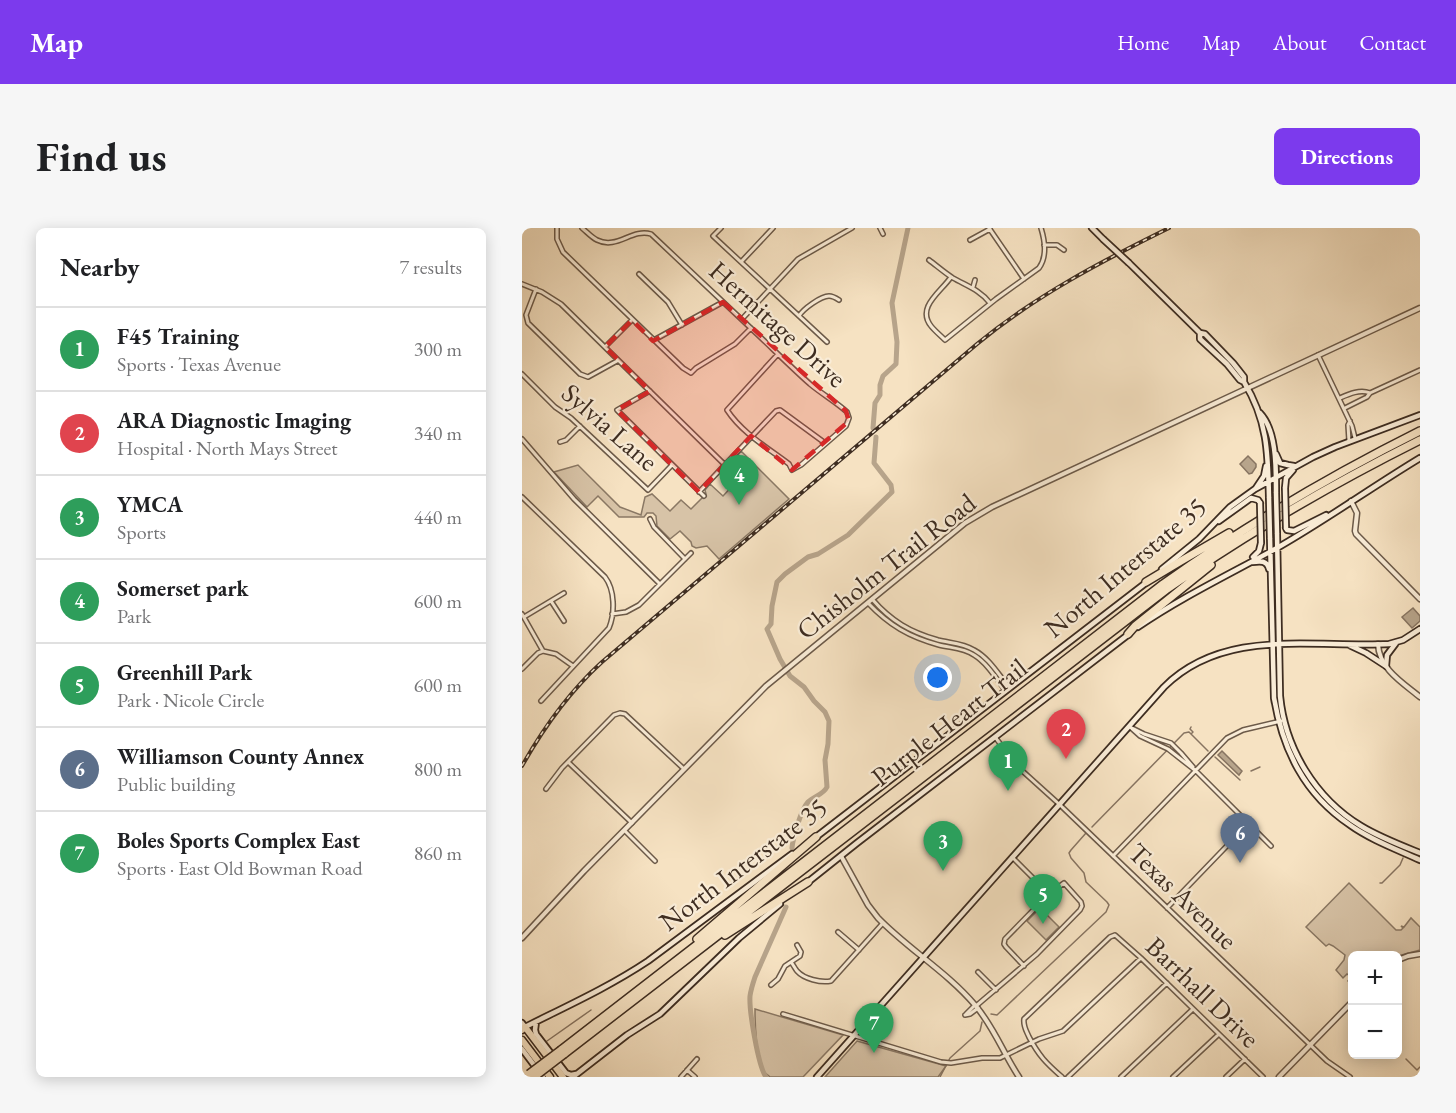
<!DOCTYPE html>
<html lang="en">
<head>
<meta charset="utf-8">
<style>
	:root { --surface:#fff; --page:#f6f6f6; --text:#202124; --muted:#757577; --line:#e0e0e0; --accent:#7c3aed }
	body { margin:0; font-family:"EB Garamond",serif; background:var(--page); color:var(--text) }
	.controls { position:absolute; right:18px; bottom:18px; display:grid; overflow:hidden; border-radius:9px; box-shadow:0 3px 15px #0003 }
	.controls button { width:54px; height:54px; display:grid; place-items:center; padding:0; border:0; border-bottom:2px solid var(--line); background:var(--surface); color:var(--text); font:30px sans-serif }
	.you { position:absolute; left:416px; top:450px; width:21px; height:21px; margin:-15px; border:4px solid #fff; border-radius:50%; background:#1a73e8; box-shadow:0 0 0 9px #1a73e833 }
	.badge { display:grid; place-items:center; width:39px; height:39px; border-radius:50%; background:var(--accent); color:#fff; font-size:20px; font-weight:700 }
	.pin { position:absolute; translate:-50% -50px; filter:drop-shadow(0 2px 3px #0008) }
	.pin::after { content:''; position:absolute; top:32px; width:21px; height:18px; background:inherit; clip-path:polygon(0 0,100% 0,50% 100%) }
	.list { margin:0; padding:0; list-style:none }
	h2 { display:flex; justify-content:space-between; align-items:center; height:78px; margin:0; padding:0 24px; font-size:26px }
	h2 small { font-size:20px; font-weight:400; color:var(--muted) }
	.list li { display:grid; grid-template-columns:39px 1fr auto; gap:18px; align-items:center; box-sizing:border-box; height:84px; padding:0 24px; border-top:2px solid var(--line) }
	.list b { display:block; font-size:22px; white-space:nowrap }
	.list p { margin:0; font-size:20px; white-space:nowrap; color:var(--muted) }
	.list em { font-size:20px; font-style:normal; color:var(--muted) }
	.map { position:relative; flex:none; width:898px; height:849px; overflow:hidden; border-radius:9px }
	header { display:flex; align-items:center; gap:36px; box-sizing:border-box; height:84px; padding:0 30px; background:var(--accent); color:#fff }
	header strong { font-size:28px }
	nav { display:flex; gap:33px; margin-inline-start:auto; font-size:21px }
	.intro { display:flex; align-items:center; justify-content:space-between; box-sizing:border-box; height:144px; padding:0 36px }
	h1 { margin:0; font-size:42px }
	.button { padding:15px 27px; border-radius:9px; background:var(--accent); color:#fff; font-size:21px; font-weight:700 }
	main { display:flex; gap:36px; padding:0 36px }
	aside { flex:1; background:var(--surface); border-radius:9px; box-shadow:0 3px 15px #0003 }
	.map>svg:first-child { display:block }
</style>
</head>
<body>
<header>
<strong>Map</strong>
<nav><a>Home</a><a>Map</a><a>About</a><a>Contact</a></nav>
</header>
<div class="intro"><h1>Find us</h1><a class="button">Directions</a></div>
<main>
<aside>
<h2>Nearby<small>7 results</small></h2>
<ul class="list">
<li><span class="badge" style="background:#2e9e5b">1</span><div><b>F45 Training</b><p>Sports · Texas Avenue</p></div><em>300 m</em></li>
<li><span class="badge" style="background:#e0444e">2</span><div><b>ARA Diagnostic Imaging</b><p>Hospital · North Mays Street</p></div><em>340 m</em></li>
<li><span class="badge" style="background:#2e9e5b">3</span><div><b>YMCA</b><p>Sports</p></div><em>440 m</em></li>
<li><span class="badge" style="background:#2e9e5b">4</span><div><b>Somerset park</b><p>Park</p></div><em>600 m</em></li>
<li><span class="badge" style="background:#2e9e5b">5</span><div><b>Greenhill Park</b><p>Park · Nicole Circle</p></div><em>600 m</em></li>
<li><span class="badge" style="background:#5c6f8a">6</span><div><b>Williamson County Annex</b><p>Public building</p></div><em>800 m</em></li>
<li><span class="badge" style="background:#2e9e5b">7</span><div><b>Boles Sports Complex East</b><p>Sports · East Old Bowman Road</p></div><em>860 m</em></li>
</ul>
</aside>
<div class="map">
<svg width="898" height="849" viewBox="0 0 898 849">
	<rect width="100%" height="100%" fill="#f6e2c2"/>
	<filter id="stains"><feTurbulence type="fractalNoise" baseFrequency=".00333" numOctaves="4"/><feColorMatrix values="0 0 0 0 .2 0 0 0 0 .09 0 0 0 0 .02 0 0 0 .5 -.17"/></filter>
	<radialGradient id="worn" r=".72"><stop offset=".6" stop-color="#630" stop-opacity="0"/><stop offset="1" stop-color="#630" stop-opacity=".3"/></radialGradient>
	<path fill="#d7c3a7" stroke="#8a7864" stroke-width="1.5" d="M219 223 267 271 197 331 185 318 174 320 170 318 169 314 158 303 148 311 135 298 134 288 131 285H125L122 289H97L76 268 65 279 32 244 56 237 98 279 119 287 123 269 130 266 148 283 159 272 169 281 184 266 183 262 188 256 201 268 215 253 202 241 207 236 219 248 228 239 216 227Z
		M827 655 874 702H879L881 700 879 698 882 699 889 690 898 699V722L876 728H830V756H829L826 753 829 749 825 746 821 750 814 742 822 732 823 727 811 718 807 716 804 718 784 699Z
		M518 680 537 699 524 712 505 693Z
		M233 781 321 807 281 849H248C246 847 243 845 241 843 234 831 233 794 233 781Z
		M335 813 424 838 416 849H303Z"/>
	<path fill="#b7a48b" stroke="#877461" stroke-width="1.5" d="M726 228 734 236V239L730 245 727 246 718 236Z
		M891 380 898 388V393L890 400 880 389Z
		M700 523 720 543 717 547 696 527Z"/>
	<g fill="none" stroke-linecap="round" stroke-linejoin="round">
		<path stroke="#877461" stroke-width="1.5" d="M669 499 668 501 671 504 669 506
			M693 529 718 552
			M729 543 738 539
			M570 599 662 505 667 504 686 523
			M858 655H860L878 637 881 630
			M469 786 475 787 584 684 587 677 585 674 564 654 562 645 549 630 547 625 549 622 564 605
			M25 813 69 782
			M884 831 895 842 898 839
			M418 849 428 830 458 803 460 794"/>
		<path stroke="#b7a48b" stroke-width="5" d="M351 200 353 175 358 167V157L361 148 374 136 375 114 370 75 386 0
			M270 620C271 609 279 582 286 574 292 568 301 567 305 559L303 532 306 516 307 493 303 484 292 473 282 459 268 448 258 431 245 401 249 396 250 378 255 354 263 346 286 329 296 326 326 307 370 264 369 257 352 235 354 209
			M244 849C236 838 227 782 228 768 229 761 231 755 233 749L264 679"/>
		<g stroke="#6c5a49" stroke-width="6">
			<path id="minor" d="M35 0V11L41 24 161 140 169 145 174 140 213 116 229 100
				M60 0C65 4 69 9 75 12 95 22 110 0 129 6 164 39 199 72 234 105 252 122 270 140 288 156 300 166 314 174 325 184L327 190 324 198 279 237 270 242 267 236C246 220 220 205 205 182L256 126
				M199 0 191 8 305 114
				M358 0 361 6
				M467 0 502 51
				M448 12 468 1
				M522 17H535L542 22
				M407 32C415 38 423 45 431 50 445 58 458 62 468 75
				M219 34 251 0
				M117 46 146 74 160 97
				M429 49C419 64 394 79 409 98 413 103 418 107 423 112L474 71 517 40C525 29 523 13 519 0
				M0 56 20 64 39 76 202 236
				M451 59 453 52
				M14 61 4 87 6 95 58 146 66 149 95 133
				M277 88C281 81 299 68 307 68 311 68 314 70 317 72
				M220 91 276 31 330 0
				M132 112 201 74
				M83 119 110 92
				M796 127 830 198 833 210
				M0 146 33 179 49 190 126 262 150 237
				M128 163 95 182 182 268
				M818 170C827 166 838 161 848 165
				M823 180 845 169 848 165 898 142
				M0 211 52 271 138 356
				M827 213 826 197 828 193
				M38 214 44 212 58 198
				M177 264 254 183 258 182 303 215
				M0 269 83 349C93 362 93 385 87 400L19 473
				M128 291 132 299 163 331
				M350 371C369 393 388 404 416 412 428 415 441 415 452 422 467 430 476 446 487 459
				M29 373 42 393
				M346 375C367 397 387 409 417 417 429 420 442 420 452 427 465 435 474 450 483 462
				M0 386 21 423
				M90 386 104 384 117 377 169 325
				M2 389 42 365
				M21 423 34 426 51 438
				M0 441 16 425 21 423
				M608 499 618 508 646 521 674 543 749 618
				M610 500 622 506 649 515 659 525 671 539
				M473 509 496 539 537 576 805 833 828 849
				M46 534 110 595
				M24 561 40 540 92 487 98 485 103 486 162 541
				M103 603 133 633
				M591 628 705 510 721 502 759 493
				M490 629 527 666
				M645 680 726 596
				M316 704 337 722
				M269 734C270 735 274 742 275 743 282 751 299 755 309 753L361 695
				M456 744 474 762
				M249 757 256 751 263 738 278 728 279 724 275 717
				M454 778 515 726 558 682 560 678 559 674 542 655 527 666 483 711 482 716 484 719 502 738
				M261 786 419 834 429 835 460 830H478L517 811 541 803 619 730
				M444 786 453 777
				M443 787 448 786 456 780
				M165 842 173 849
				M159 849 175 831
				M540 849C524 835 517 828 507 809 504 802 501 798 502 791L588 709 593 707 619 730 741 849
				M546 849 645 755
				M599 849 671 781
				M651 849 697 806
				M704 849 723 831"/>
		</g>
		<g stroke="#6c5a49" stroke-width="7">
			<path id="tertiary" d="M829 273 835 285 833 303 834 306 898 371
				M856 416C857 441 881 455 898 469
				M319 628 346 677 356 690C386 721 425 744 453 777 472 799 481 825 497 849
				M0 710 62 643 244 458 443 295 470 279 898 80
				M876 732 886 728 898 726
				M757 849 830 774"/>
		</g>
		<g stroke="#3e2d21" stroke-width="8">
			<path id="secondary" d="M570 0 581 11
				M607 35 678 105 683 106 711 135 722 149V154C746 193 746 227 747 270
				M678 105V111L705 136 718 152 722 154
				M738 185C755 203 754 241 754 265
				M754 226 758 235 766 237 772 238
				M734 260 742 248 744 238
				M763 260 764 250 771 242
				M697 293 729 270 736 272 738 275
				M764 300 765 302 772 303 804 287
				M755 305 758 468C763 520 793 570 839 598 857 609 878 617 898 625
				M748 310 752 470C761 522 782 566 828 597 849 612 874 621 898 632
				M731 329 737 323 739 315
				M730 334C738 333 745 332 747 341
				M640 341 677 311 708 279 733 261 791 229 813 219 898 187
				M616 399C660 369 708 346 755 320 804 292 850 259 898 230
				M827 417 844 425 864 438
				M864 438 865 427 874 415
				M294 609 625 354
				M286 654 335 615 607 406
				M14 794 13 802 14 806 44 845 49 847 54 846
				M0 795 3 799C45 778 87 759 126 733L270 626
				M0 821 21 849
				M51 849 105 807 138 786 217 710 258 676
				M295 849 642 459C702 399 791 420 867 416L881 412 898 401"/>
		</g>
		<g stroke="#3e2d21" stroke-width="9">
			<path id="trunk" d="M0 802 3 799 41 849
				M0 812 28 849"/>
		</g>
		<g stroke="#3e2d21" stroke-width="10">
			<path id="motorway" d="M624 354 659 333 707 305
				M606 406 613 398 689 337
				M203 707 286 654
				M175 711 294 609
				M39 822 641 356C723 298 808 248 898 203
				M42 826 644 362C725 305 810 256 898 212"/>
		</g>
		<use href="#minor" stroke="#f9ecd7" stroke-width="3"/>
		<use href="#tertiary" stroke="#f9ecd7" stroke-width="4"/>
		<use href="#secondary" stroke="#f9ecd7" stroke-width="4.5"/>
		<use href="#trunk" stroke="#f6e2c2" stroke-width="6"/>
		<use href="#motorway" stroke="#f6e2c2" stroke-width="7"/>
		<g stroke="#3e2d21" stroke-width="4">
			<path id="rail" d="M0 538C22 499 47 464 80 434L455 116C513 68 580 33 647 0"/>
		</g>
		<use href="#rail" stroke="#f9ecd7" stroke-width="1.5" stroke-dasharray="4.5" stroke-linecap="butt"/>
		<g stroke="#3e2d21" stroke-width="8" stroke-linecap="butt">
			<path id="secondary-bridge" d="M581 11 607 35
				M763 260 764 300
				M754 265 755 305
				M747 270 748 310
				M738 275 739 315"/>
		</g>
		<g stroke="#3e2d21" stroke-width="10" stroke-linecap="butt">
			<path id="motorway-bridge" d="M7 846 39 822
				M12 849 42 826"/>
		</g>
		<use href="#secondary-bridge" stroke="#f9ecd7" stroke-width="4.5"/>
		<use href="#motorway-bridge" stroke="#f6e2c2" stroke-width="7"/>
	</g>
	<path fill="#d62828" fill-opacity="0.2" stroke="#d62828" stroke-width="4.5" stroke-dasharray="12 8" stroke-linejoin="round" d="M201 74 324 183 327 193 270 242 229 208 177 264 95 182 128 163 83 119 110 92 131 113Z"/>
	<g text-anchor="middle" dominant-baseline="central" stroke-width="4.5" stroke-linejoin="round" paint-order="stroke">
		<g font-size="27" fill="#3e2d21" stroke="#f9ecd7">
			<text transform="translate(256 96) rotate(42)">Hermitage Drive</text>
			<text transform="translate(88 199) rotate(41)">Sylvia Lane</text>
			<text transform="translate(364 338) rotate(-38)">Chisholm Trail Road</text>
			<text transform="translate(603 339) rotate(-40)">North Interstate 35</text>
			<text transform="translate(427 494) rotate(-38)">Purple Heart Trail</text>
			<text transform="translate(221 636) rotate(-37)">North Interstate 35</text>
			<text transform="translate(661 668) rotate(44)">Texas Avenue</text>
			<text transform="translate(681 764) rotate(44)">Barrhall Drive</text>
		</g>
	</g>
	<rect width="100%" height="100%" filter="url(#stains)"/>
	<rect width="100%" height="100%" fill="url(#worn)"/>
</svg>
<div class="controls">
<button>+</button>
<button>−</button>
</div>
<div class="you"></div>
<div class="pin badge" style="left:486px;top:563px;background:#2e9e5b">1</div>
<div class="pin badge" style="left:544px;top:531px;background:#e0444e">2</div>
<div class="pin badge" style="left:421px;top:643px;background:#2e9e5b">3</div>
<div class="pin badge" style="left:217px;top:277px;background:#2e9e5b">4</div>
<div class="pin badge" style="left:521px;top:696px;background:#2e9e5b">5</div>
<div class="pin badge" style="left:718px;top:635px;background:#5c6f8a">6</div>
<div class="pin badge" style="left:352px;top:825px;background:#2e9e5b">7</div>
</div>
</main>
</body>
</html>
